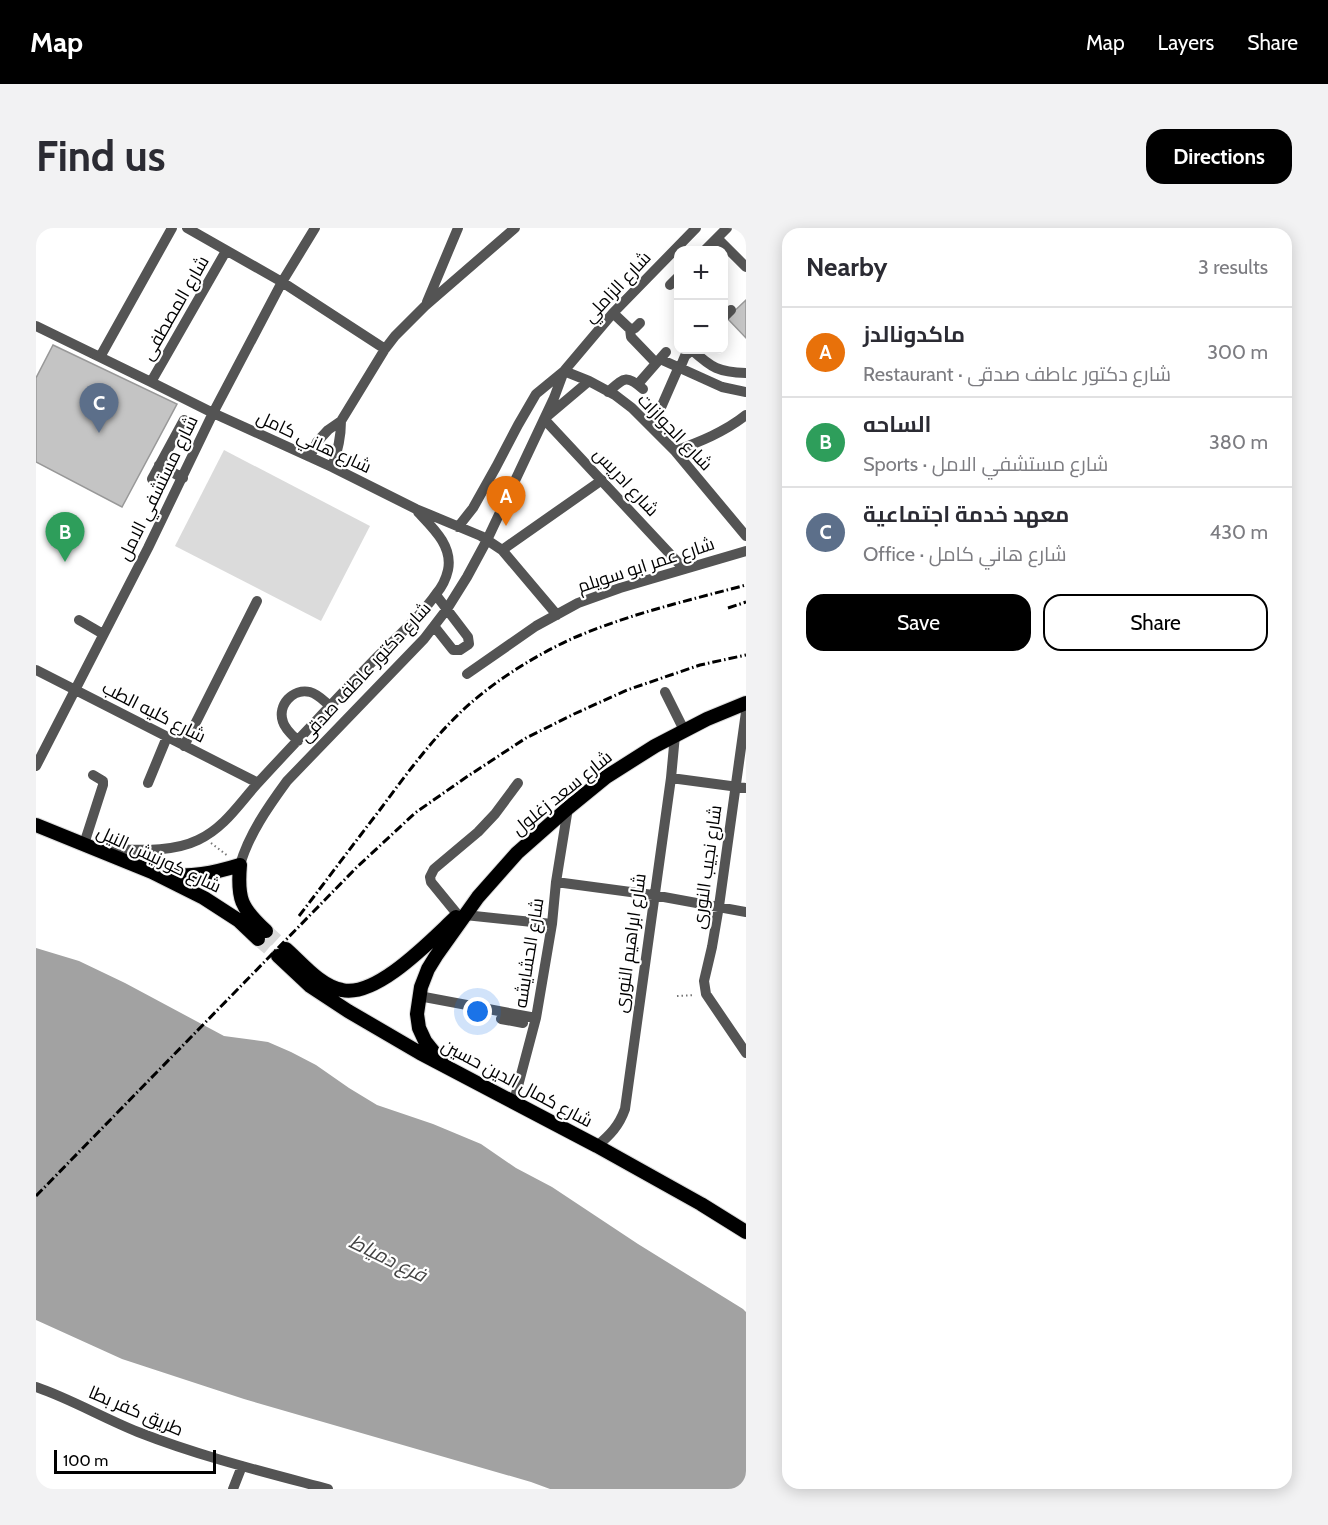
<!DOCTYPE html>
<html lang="en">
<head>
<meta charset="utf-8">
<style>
	:root { --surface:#fff; --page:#f2f2f3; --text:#2b2b33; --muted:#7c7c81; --line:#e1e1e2; --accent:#000 }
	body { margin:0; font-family:Cabin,Cairo,sans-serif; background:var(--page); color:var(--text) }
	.controls { position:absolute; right:18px; top:18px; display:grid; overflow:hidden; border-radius:12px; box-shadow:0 3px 15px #0003 }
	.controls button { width:54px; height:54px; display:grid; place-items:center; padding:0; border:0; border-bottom:2px solid var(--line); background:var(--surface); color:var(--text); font:30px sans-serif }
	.scale { position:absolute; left:18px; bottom:15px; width:162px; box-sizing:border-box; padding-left:6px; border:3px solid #000; border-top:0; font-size:16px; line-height:21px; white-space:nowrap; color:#000; -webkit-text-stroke:4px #fff; paint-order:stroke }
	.you { position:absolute; left:442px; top:784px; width:21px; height:21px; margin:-15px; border:4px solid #fff; border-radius:50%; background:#1a73e8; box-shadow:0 0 0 9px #1a73e833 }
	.badge { display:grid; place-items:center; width:39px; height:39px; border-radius:50%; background:var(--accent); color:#fff; font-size:20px; font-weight:700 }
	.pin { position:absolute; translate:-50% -50px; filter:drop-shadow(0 2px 3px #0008) }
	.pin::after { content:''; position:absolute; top:32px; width:21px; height:18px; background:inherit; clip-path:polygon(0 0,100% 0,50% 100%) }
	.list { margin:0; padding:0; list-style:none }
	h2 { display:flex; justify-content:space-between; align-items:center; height:78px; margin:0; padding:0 24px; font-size:26px }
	h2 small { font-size:20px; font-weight:400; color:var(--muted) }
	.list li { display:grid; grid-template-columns:39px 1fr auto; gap:18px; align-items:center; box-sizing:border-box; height:90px; padding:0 24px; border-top:2px solid var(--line) }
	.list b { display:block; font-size:22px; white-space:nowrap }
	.list p { margin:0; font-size:20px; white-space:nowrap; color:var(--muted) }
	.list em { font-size:20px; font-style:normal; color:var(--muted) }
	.actions { display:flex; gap:12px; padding:18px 24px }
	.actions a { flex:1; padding:14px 0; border:2px solid var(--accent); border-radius:18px; text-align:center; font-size:21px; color:var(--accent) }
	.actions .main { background:var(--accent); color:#fff }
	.map { position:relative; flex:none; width:710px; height:1261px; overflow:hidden; border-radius:18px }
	header { display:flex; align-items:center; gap:36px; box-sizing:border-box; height:84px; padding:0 30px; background:var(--accent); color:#fff }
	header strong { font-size:28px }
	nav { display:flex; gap:33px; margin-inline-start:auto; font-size:21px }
	.intro { display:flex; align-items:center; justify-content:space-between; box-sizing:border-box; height:144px; padding:0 36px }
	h1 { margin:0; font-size:42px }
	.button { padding:15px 27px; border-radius:18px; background:var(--accent); color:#fff; font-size:21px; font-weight:700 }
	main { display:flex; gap:36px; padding:0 36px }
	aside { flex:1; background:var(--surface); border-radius:18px; box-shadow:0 3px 15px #0003 }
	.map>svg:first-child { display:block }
</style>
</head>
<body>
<header>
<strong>Map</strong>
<nav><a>Map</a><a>Layers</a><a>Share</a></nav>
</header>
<div class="intro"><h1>Find us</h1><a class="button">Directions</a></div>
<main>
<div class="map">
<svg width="710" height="1261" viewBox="0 0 710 1261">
	<rect width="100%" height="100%" fill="#fff"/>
	<path fill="#dbdbdb" d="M188 222 334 298 285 393 139 318Z"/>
	<path fill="#a2a2a2" d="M0 720 43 733 89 755 188 808 232 814 255 824 280 837 313 860 341 877 397 896 445 916 480 940 516 959 602 1016 707 1081 710 1084V1261H514L495 1254 208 1171 86 1131 0 1092Z"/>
	<path fill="#c4c4c4" stroke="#989898" stroke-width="1.5" d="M710 72V110L691 90Z
		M17 117 141 176 86 279 0 234V150Z"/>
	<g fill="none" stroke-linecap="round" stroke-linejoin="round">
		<path stroke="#d9d9d9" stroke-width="14" stroke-dasharray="14 7" stroke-linecap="butt" d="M230 703 250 721
			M222 711 242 728"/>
		<g stroke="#dbdbdb" stroke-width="16">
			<path id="major" d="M0 597 116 644 168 670 202 692 222 711
				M127 646C154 650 178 645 204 637 201 671 205 680 230 703
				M250 721C266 735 284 758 306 762 341 770 396 711 420 689
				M242 728 274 758 312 783 384 825 561 918 665 976 710 1004
				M405 833 389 813 383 800 381 786 385 759 392 741 400 728 442 669 481 625 532 580 570 549 619 518 671 491 710 475"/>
		</g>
		<path stroke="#767676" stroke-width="2" stroke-dasharray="1.5 3" stroke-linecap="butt" d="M175 615 192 628
			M641 768 659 767"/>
		<path stroke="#545454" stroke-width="10" d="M151 0 246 54 349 121
			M681 10 710 39
			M669 22 691 0
			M634 57 642 49
			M391 74 422 0
			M577 85 594 101 599 100 604 95
			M688 89 695 82
			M0 98 115 154 177 185 296 239 380 281 445 308 466 322 521 387
			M594 101 595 109 620 135
			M656 122C676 140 682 144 710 145
			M64 129 136 0
			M624 131 644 140 649 128 656 122
			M528 143 553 153 579 167 596 180 639 223 710 308
			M553 153 508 191 648 341
			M115 154 190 23
			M602 156 630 124
			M572 164C588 150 590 146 607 161
			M616 200 641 143 644 140 686 159 710 164
			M639 223C663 214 689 204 710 187
			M274 229 281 214 292 202 305 193 349 121 359 108 389 78 479 0
			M123 237 147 250
			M296 239C302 223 305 210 305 193
			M116 251 148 192
			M422 299 437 280 460 239 482 197 500 166 528 143 577 85 660 0
			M466 322 566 252
			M43 392 67 406
			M398 398 417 422H424L433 416 432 409 400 367
			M0 442 222 555
			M431 446 500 398 542 375 584 360 710 323
			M629 464 648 502
			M710 484 683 678 676 719 668 753 670 766 710 825
			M262 513C256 507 249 501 247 494 241 477 257 460 274 464 282 466 288 473 294 478
			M148 518 221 373
			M0 538 112 320 177 185 246 54 279 0
			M635 550 710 560
			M112 555 131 509
			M48 616 67 557V553L57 547
			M63 621C95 621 133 626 162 612 188 600 203 576 221 556 251 523 282 491 312 459 323 448 333 437 344 426 363 407 384 389 400 366 406 359 410 351 412 342 417 318 397 300 382 284
			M204 637C213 606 232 579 251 553L388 411 411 381 431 349 451 312 518 170 528 143
			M520 654 617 667 710 684
			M422 687 395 654 394 649 398 641 442 604 459 586 482 555
			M429 687 516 696
			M383 768 500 790
			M465 791 487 795
			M478 873 500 790 516 696 520 654 532 580
			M561 918C574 907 583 898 589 881L635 550 639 507
			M0 1159C35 1171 67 1190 102 1204 163 1228 228 1244 292 1261
			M197 1261 206 1238"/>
		<use href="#major" stroke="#000" stroke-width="14"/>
		<path stroke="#000" stroke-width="3" stroke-dasharray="9 3 1.5 3" stroke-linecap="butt" d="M692 380 710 374
			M263 688C290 653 316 618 343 583 369 548 395 512 427 482 457 454 495 430 533 412 589 387 650 373 710 357
			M0 968 320 640 379 585 429 550 490 510 538 486 591 462 664 437 710 427"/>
	</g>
	<g text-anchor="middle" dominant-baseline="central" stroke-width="4.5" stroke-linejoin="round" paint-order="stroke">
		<g font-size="18" fill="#000" stroke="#fff">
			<text transform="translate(581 59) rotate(-47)">شارع الزاملي</text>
			<text transform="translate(139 80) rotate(-60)">شارع المصطفى</text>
			<text transform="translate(639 204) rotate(46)">شارع الجوازات</text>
			<text transform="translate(278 214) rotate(25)">شارع هاني كامل</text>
			<text transform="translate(590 254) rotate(47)">شارع ادريس</text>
			<text transform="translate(122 260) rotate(-64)">شارع مستشفي الامل</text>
			<text transform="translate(610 337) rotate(-18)">شارع عمر ابو سويلم</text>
			<text transform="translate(329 444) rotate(-47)">شارع دكتور عاطف صدقى</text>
			<text transform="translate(118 484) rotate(27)">شارع كليه الطب</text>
			<text transform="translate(526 565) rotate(-39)">شارع سعد زغلول</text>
			<text transform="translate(123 631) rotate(25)">شارع كورنيش النيل</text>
			<text transform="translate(671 639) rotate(-82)">شارع نجيب النورى</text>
			<text transform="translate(594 715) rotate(-82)">شارع ابراهيم النورى</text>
			<text transform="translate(493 725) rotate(-81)">شارع الحشايشه</text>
			<text transform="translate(481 855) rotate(28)">شارع كمال الدين حسين</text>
			<text transform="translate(100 1183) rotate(23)">طريق كفر بطا</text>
		</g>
		<g font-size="20" font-style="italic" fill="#434343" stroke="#fff">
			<text transform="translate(352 1030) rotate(26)">فرع دمياط</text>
		</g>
	</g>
</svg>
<div class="controls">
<button>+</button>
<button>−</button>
</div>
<div class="scale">100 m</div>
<div class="you"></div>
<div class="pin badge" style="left:470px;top:298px;background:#e8710a">A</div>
<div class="pin badge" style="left:29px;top:334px;background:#2e9e5b">B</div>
<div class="pin badge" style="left:63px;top:205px;background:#5c6f8a">C</div>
</div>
<aside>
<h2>Nearby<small>3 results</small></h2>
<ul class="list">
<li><span class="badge" style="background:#e8710a">A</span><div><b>ماكدونالدز</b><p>Restaurant · شارع دكتور عاطف صدقى</p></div><em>300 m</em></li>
<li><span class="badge" style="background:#2e9e5b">B</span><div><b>الساحه</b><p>Sports · شارع مستشفي الامل</p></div><em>380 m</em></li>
<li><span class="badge" style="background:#5c6f8a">C</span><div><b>معهد خدمة اجتماعية</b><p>Office · شارع هاني كامل</p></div><em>430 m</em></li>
</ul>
<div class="actions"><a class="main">Save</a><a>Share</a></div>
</aside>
</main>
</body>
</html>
